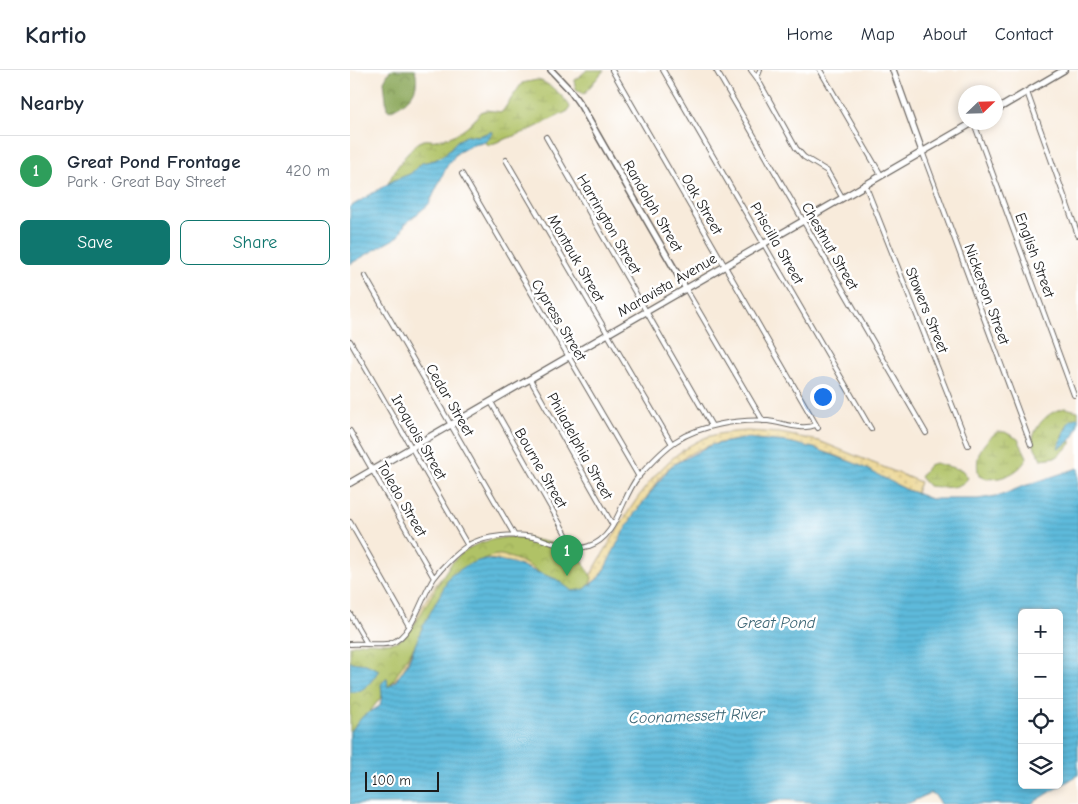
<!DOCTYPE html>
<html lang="en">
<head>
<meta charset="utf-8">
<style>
	:root { --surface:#fff; --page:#f2f2f3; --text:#1f2937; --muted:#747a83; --line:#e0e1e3; --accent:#0f766e }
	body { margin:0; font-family:"Comic Neue",sans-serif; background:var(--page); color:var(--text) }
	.controls { position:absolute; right:15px; bottom:15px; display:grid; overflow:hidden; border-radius:8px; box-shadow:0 2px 8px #0003 }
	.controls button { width:45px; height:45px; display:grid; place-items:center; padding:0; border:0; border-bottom:1px solid var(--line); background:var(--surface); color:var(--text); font:25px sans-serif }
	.compass { position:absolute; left:608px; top:15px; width:45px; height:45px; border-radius:50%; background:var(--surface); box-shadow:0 2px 8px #0003; rotate:67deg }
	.scale { position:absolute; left:15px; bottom:12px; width:74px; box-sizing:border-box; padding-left:5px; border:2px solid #1c1c1c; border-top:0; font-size:14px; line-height:18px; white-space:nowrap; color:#1c1c1c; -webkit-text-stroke:4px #fff; paint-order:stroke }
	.you { position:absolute; left:472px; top:326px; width:18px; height:18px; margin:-12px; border:4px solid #fff; border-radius:50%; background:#1a73e8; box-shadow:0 0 0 8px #1a73e833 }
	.badge { display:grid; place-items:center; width:32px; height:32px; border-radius:50%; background:var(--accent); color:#fff; font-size:16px; font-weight:700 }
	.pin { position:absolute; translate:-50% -41px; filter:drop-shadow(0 1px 2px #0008) }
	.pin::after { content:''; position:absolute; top:26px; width:18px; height:15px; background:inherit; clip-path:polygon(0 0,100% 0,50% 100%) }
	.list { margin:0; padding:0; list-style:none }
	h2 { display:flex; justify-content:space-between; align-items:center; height:65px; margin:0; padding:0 20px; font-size:21px }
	h2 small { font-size:16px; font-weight:400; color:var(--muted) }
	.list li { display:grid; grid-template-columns:32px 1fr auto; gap:15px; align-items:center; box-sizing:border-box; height:70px; padding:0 20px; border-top:1px solid var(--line) }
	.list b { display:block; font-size:19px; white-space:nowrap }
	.list p { margin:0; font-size:16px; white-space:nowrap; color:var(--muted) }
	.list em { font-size:16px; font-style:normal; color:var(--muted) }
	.actions { display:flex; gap:10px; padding:15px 20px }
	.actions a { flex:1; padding:11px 0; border:1px solid var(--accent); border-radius:8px; text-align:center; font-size:18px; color:var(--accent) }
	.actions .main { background:var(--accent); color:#fff }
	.icon { flex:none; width:28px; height:28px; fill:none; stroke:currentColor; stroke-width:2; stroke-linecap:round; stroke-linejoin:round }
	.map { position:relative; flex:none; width:728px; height:734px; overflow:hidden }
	header { display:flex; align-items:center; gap:30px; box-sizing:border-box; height:70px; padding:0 25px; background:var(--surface); border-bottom:1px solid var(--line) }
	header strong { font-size:24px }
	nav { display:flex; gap:28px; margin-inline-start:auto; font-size:18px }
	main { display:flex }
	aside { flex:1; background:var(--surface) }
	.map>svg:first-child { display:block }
</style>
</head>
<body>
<header>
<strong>Kartio</strong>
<nav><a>Home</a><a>Map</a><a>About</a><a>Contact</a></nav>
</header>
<main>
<aside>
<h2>Nearby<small></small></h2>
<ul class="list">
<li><span class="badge" style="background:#2e9e5b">1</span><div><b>Great Pond Frontage</b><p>Park · Great Bay Street</p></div><em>420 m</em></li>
</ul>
<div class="actions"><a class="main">Save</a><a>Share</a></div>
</aside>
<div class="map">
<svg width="728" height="734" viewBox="0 0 728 734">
	<defs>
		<pattern id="forest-crowns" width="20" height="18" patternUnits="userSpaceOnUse" patternTransform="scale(1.25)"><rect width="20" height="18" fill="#8ca85b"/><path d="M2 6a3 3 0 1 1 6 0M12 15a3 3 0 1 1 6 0" fill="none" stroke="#72884a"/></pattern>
		<pattern id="wetland-marsh" width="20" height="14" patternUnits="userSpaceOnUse" patternTransform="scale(1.25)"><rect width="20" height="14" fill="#b0c266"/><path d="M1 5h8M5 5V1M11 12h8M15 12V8" fill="none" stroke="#97a658"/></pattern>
		<pattern id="sand-dots" width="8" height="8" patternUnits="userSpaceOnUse" patternTransform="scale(1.25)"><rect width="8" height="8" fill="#eeda9e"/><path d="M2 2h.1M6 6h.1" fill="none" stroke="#ccba88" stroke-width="1.8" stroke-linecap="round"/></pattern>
		<pattern id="park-crowns" width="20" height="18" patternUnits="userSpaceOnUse" patternTransform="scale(1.25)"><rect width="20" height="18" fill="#b0c266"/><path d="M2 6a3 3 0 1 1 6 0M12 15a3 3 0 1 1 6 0" fill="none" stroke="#97a658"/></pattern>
		<pattern id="water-rules" width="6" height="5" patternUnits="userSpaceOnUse" patternTransform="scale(1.25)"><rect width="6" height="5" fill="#5dbadb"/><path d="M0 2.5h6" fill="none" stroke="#509fbb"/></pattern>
	</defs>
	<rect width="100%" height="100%" fill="#fff"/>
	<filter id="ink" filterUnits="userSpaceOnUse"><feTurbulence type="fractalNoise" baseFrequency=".02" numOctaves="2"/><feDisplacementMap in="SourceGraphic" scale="10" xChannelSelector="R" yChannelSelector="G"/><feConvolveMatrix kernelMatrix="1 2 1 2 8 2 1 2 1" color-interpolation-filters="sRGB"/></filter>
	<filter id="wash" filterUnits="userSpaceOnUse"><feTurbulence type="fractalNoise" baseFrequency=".0096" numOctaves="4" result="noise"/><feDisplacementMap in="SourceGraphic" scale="20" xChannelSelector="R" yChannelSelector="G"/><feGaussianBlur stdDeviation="1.12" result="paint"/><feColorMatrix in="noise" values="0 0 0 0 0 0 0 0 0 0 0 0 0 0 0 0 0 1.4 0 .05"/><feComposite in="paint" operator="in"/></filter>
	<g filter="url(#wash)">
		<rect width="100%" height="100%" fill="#f8ebdb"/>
		<path fill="url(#forest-crowns)" stroke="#54623c" d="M40 0H65C71 21 58 32 40 41L37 39 34 11Z"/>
		<path fill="url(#wetland-marsh)" stroke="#666f41" d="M237 0H254L234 24 226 19 224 11Z
			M187 10C197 11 216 28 220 37L218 41 178 61 139 75 134 72 142 62 128 66 118 65 107 71 94 85 85 90 72 93 60 104 38 114C42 103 63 72 74 70 78 69 82 71 86 70 104 68 121 58 130 42L136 40 152 42 172 13Z
			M715 338 728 341V347C717 351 710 366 711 377L721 371V374L707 387 691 389 682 372C685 355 698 341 715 338Z
			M647 362H655L668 369 677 387C671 404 644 414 629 406 624 386 631 374 647 362Z
			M585 393 612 400 618 408C609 421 592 417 578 416L570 407 579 395Z"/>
		<path fill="url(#sand-dots)" stroke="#857b5d" d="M398 361 430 363 469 371 570 412 566 423C538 414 514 396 487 386 434 369 371 357 323 395 312 403 303 418 295 430 287 444 275 457 269 472 259 495 249 517 222 521 196 505 159 486 128 490L69 566 52 603 38 617C49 589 73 521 96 504 110 495 126 488 141 481L240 506C268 460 299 394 350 370 363 363 383 362 398 361Z"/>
		<path fill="url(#park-crowns)" stroke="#666f41" d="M167 466 225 478 242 508C232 542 192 503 178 495 171 491 160 487 152 485 146 484 139 487 133 489L70 567 39 617 0 667V576C6 574 13 572 19 572 29 572 39 575 49 570 59 564 65 554 71 544 101 494 102 472 167 466Z"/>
		<path fill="url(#water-rules)" stroke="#3c6b7c" fill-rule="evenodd" d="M143 61 137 71 124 74 107 83 97 96 79 134 55 154 49 166 0 194V137L44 110 60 104 72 93 85 90 94 85 107 71 118 65 128 66Z
			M728 347C728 363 723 372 708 378L719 351Z
			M397 368 438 372 464 378 509 395 555 419 581 429H628L652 425 671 417 728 398V705L681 734H590L585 725 581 723 559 733 490 734 432 730 416 734H0V662L13 646 30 636 32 625 31 614 37 608 38 617 45 612 57 595 72 558 100 506 119 494 134 489 159 492 206 509 222 521 235 519 251 506 271 466 285 443 321 396 361 375ZM672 543H709V715H672Z
			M0 592 16 594 29 600C23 610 13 624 0 622Z"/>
	</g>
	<g filter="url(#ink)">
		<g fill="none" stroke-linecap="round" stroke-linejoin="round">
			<g stroke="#69645f" stroke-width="6">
				<path id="minor" d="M262 0 468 358
					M313 0 521 359
					M366 0 576 363
					M401 0 407 8 410 0
					M470 0 531 105
					M407 8 446 78 454 87 477 101 492 127
					M677 22 728 165
					M624 53 724 325
					M196 67 362 356
					M572 81 681 375
					M156 90 322 374
					M112 104 289 407
					M515 114 618 375
					M15 206 165 466
					M336 219 413 351
					M0 271 118 476
					M180 309 262 454
					M141 332 217 466 219 476
					M0 361 84 508
					M0 452 59 556
					M0 544 16 572
					M0 574C11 573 35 576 41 573 63 566 72 525 84 508 92 497 106 483 117 476 134 465 168 463 188 468 203 473 223 482 239 476 267 468 271 428 288 407 299 395 312 380 326 371 350 355 390 349 418 351 434 353 451 361 466 355"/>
			</g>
			<g stroke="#69645f" stroke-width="8">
				<path id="tertiary" d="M201 0 219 19 231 36 336 219"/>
			</g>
			<g stroke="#69645f" stroke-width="8">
				<path id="secondary" d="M543 0 572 81
					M646 40 714 0
					M0 413 624 52"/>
			</g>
			<use href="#minor" stroke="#fff" stroke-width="4"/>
			<use href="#tertiary" stroke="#fff" stroke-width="5"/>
			<use href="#secondary" stroke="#fff" stroke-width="5.5"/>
		</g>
	</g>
	<g text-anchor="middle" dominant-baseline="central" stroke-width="5" stroke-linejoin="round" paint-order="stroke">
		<g font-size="15" fill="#1c1c1c" stroke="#fff">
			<text transform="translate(352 134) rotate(60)">Oak Street</text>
			<text transform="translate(303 136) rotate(60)">Randolph Street</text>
			<text transform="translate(259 154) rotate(60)">Harrington Street</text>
			<text transform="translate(427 173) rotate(60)">Priscilla Street</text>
			<text transform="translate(480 176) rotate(60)">Chestnut Street</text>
			<text transform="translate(685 185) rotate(70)">English Street</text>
			<text transform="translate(226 188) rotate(60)">Montauk Street</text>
			<text transform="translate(317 215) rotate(-30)">Maravista Avenue</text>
			<text transform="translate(637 224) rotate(70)">Nickerson Street</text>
			<text transform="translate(577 240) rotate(68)">Stowers Street</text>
			<text transform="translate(209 250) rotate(59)">Cypress Street</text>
			<text transform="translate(100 330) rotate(60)">Cedar Street</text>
			<text transform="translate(69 367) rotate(60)">Iroquois Street</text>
			<text transform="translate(230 376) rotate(61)">Philadelphia Street</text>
			<text transform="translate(191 398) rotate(60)">Bourne Street</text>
			<text transform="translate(52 429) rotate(60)">Toledo Street</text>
		</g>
		<g font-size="16" font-style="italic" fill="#396372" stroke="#fff">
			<text x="426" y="553">Great Pond</text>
			<text transform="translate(347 646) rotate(-2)">Coonamessett River</text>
		</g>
	</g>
</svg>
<div class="controls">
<button>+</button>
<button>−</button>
<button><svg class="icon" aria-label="locate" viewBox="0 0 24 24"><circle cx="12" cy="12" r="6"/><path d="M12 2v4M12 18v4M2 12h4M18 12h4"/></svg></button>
<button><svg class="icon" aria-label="layers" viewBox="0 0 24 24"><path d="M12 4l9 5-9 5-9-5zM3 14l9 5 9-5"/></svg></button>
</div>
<svg class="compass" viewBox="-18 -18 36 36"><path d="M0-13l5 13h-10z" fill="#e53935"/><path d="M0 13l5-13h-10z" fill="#747a83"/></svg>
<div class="scale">100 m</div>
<div class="you"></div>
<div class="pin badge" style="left:217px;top:506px;background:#2e9e5b">1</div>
</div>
</main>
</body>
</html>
